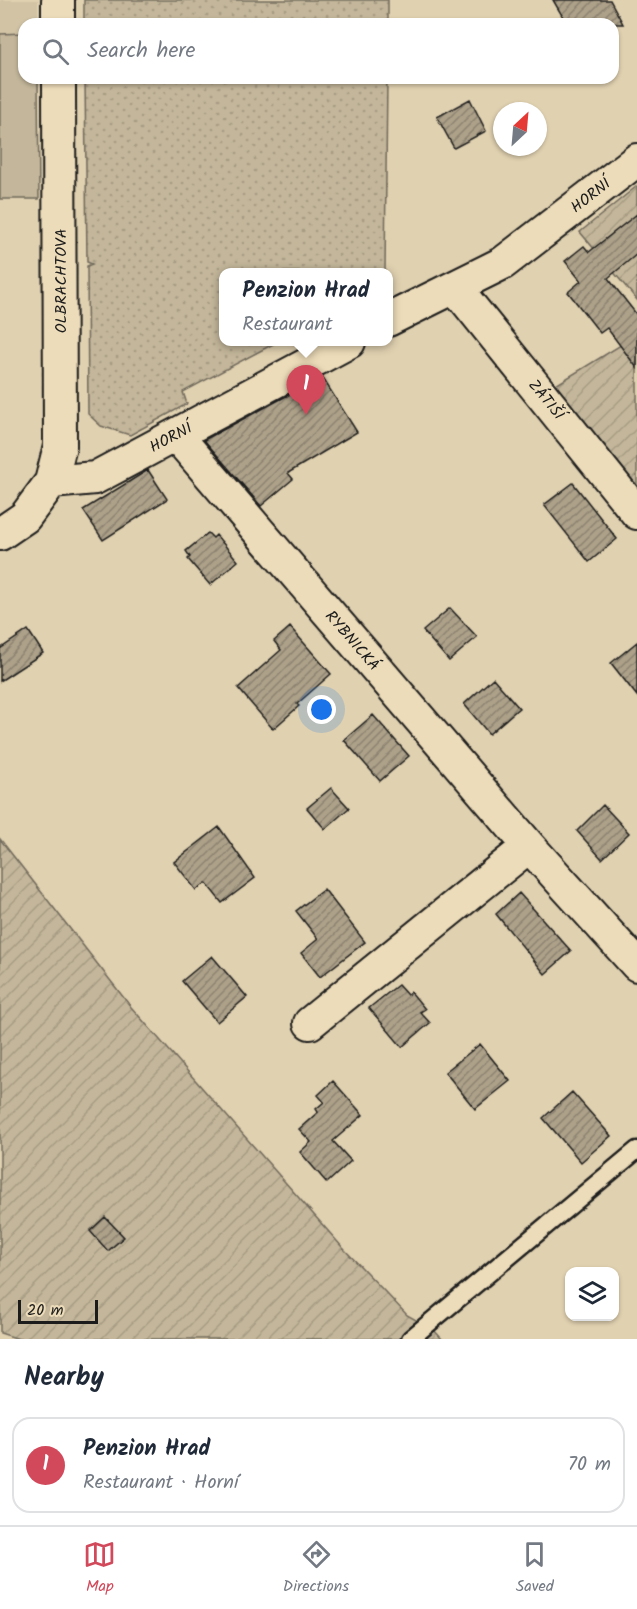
<!DOCTYPE html>
<html lang="en">
<head>
<meta charset="utf-8">
<style>
	:root { --surface:#fff; --page:#f2f2f3; --text:#1f2937; --muted:#747a83; --line:#e0e1e3; --accent:#d1495b }
	body { margin:0; font-family:Kalam,sans-serif; background:var(--page); color:var(--text) }
	.controls { position:absolute; right:18px; bottom:18px; display:grid; overflow:hidden; border-radius:12px; box-shadow:0 2px 4px #0004 }
	.controls button { width:54px; height:54px; display:grid; place-items:center; padding:0; border:0; border-bottom:2px solid var(--line); background:var(--surface); color:var(--text); font:30px sans-serif }
	.compass { position:absolute; left:493px; top:102px; width:54px; height:54px; border-radius:50%; background:var(--surface); box-shadow:0 2px 4px #0004; rotate:26deg }
	.scale { position:absolute; left:18px; bottom:15px; width:80px; box-sizing:border-box; padding-left:6px; border:3px solid #1c1c1c; border-top:0; font-size:16px; line-height:21px; white-space:nowrap; color:#1c1c1c; -webkit-text-stroke:4px #eddcb9; paint-order:stroke }
	.you { position:absolute; left:322px; top:710px; width:21px; height:21px; margin:-15px; border:4px solid #fff; border-radius:50%; background:#1a73e8; box-shadow:0 0 0 9px #1a73e833 }
	.badge { display:grid; place-items:center; width:39px; height:39px; border-radius:50%; background:var(--accent); color:#fff; font-size:20px; font-weight:700 }
	.pin { position:absolute; translate:-50% -50px; filter:drop-shadow(0 2px 3px #0008) }
	.pin::after { content:''; position:absolute; top:32px; width:21px; height:18px; background:inherit; clip-path:polygon(0 0,100% 0,50% 100%) }
	.popup { position:absolute; left:219px; top:268px; width:174px; height:78px; box-sizing:border-box; display:grid; place-content:center; border-radius:12px; background:var(--surface); filter:drop-shadow(0 2px 4px #0005); font-size:20px; white-space:nowrap; color:var(--muted) }
	.popup b { font-size:22px; color:var(--text) }
	.popup::after { content:''; position:absolute; left:50%; top:100%; margin-left:-12px; border:12px solid transparent; border-top-color:var(--surface) }
	.list { margin:0; padding:0; list-style:none }
	h2 { display:flex; justify-content:space-between; align-items:center; height:78px; margin:0; padding:0 24px; font-size:26px }
	h2 small { font-size:20px; font-weight:400; color:var(--muted) }
	.list li { display:grid; grid-template-columns:39px 1fr auto; gap:18px; align-items:center; box-sizing:border-box; height:96px; margin:0 12px 12px; padding:0 12px; border:2px solid var(--line); border-radius:18px }
	.list b { display:block; font-size:22px; white-space:nowrap }
	.list p { margin:0; font-size:20px; white-space:nowrap; color:var(--muted) }
	.list em { font-size:20px; font-style:normal; color:var(--muted) }
	.icon { flex:none; width:33px; height:33px; fill:none; stroke:currentColor; stroke-width:2; stroke-linecap:round; stroke-linejoin:round }
	.map { position:relative; flex:none; width:637px; height:1339px; overflow:hidden }
	.search { position:absolute; background:var(--surface); box-shadow:0 2px 4px #0004; left:18px; right:18px; top:18px; height:66px; display:flex; align-items:center; gap:15px; box-sizing:border-box; padding:0 21px; border-radius:18px; color:var(--muted); font-size:22px }
	.sheet { height:186px; background:var(--surface) }
	nav { display:flex; justify-content:space-around; align-items:center; box-sizing:border-box; height:84px; border-top:2px solid var(--line); background:var(--surface); font-size:16px; color:var(--muted) }
	nav a { display:grid; justify-items:center; gap:3px }
	nav .on { color:var(--accent) }
	.map>svg:first-child { display:block }
</style>
</head>
<body>
<div class="map">
<svg width="637" height="1339" viewBox="0 0 637 1339">
	<defs>
		<pattern id="grass-dots" width="8" height="8" patternUnits="userSpaceOnUse" patternTransform="scale(1.5)"><rect width="8" height="8" fill="#c3b69a"/><path d="M2 2h.1M6 6h.1" fill="none" stroke="#a79c84" stroke-width="1.8" stroke-linecap="round"/></pattern>
		<pattern id="garden-furrows" width="10" height="10" patternUnits="userSpaceOnUse" patternTransform="scale(1.5)"><rect width="10" height="10" fill="#c3b69a"/><path d="M-1 1l2-2M0 10L10 0M9 11l2-2" fill="none" stroke="#a79c84"/></pattern>
		<pattern id="building-hatch" width="6" height="6" patternUnits="userSpaceOnUse" patternTransform="scale(1.5)"><rect width="6" height="6" fill="#ada189"/><path d="M-1 1l2-2M0 6l6-6M5 7l2-2" fill="none" stroke="#8c826f"/></pattern>
	</defs>
	<rect width="100%" height="100%" fill="#e0d1b0"/>
	<filter id="ink" filterUnits="userSpaceOnUse"><feTurbulence type="fractalNoise" baseFrequency=".0167" numOctaves="2"/><feDisplacementMap in="SourceGraphic" scale="12" xChannelSelector="R" yChannelSelector="G"/><feConvolveMatrix kernelMatrix="1 2 1 2 8 2 1 2 1" color-interpolation-filters="sRGB"/></filter>
	<g filter="url(#ink)">
		<path fill="#d1c3a4" d="M0 0H38V24H24V33L0 34Z"/>
		<path fill="url(#grass-dots)" stroke="#70695b" stroke-width="1.5" d="M84 0H388V24H84Z
			M85 78H387L385 272H224V342H277L183 392 187 404 130 435 101 426 88 414 87 266 92 264 87 262Z"/>
		<path fill="url(#garden-furrows)" stroke="#70695b" stroke-width="1.5" d="M637 186V300L580 232Z
			M637 335V504L546 391Z
			M0 839 131 1007 343 1248 407 1315 434 1330 442 1339H19L0 1333Z"/>
		<path fill="#c3b69a" stroke="#70695b" stroke-width="1.5" d="M24 33V78H38L39 199H0V34Z"/>
		<path fill="url(#building-hatch)" stroke="#1c1c1c" stroke-width="1.5" d="M553 0H610L623 24H567Z
			M470 99 486 131 454 148 437 117Z
			M637 214V254L608 278 637 315V368L607 328 600 333 568 292 581 281 565 261 584 246 589 252Z
			M322 377 357 432 288 473 293 479 261 506 204 440Z
			M148 470 167 499 103 540 83 510Z
			M573 483 617 539 589 562 544 505Z
			M208 533 213 538 216 535 238 561 210 585 188 559 190 557 186 551Z
			M450 608 477 637 449 661 423 631Z
			M290 627 331 674 297 704 299 706 273 729 238 688 281 650 274 641Z
			M28 630 43 653 0 681V649Z
			M637 642V696L611 663Z
			M493 678 519 708 489 734 464 704Z
			M373 715 409 756 380 781 344 740Z
			M331 788 349 808 325 829 307 808Z
			M603 805 629 833 602 859 577 831Z
			M219 827 255 878 222 903 206 883 196 890 174 862Z
			M324 889 365 942 320 977 301 953 318 939 296 911Z
			M519 893 571 951 545 974 496 914Z
			M212 956 247 997 217 1022 182 981Z
			M398 985 407 995 411 992 425 1009 420 1012 430 1023 402 1047 369 1008Z
			M480 1044 510 1081 475 1109 445 1072Z
			M333 1081 363 1115 333 1141 351 1161 327 1183 300 1152 311 1142 299 1129 318 1112 316 1109 324 1102 318 1095Z
			M572 1092 611 1136 581 1162 543 1118Z
			M105 1217 124 1237 108 1251 90 1231Z"/>
		<g fill="none" stroke-linecap="round" stroke-linejoin="round">
			<g stroke="#1c1c1c" stroke-width="21">
				<path id="lane" d="M410 1339 637 1150"/>
			</g>
			<g stroke="#1c1c1c" stroke-width="36">
				<path id="street" d="M58 0V24
					M455 287 637 513
					M388 320 503 263 637 160
					M176 435 529 846 637 965
					M51 482 95 478 349 342
					M0 534 25 517 51 482 60 446 59 78
					M310 1023 529 846"/>
			</g>
			<use href="#lane" stroke="#eddcb9" stroke-width="16"/>
			<use href="#street" stroke="#eddcb9" stroke-width="32"/>
		</g>
	</g>
	<g text-anchor="middle" dominant-baseline="central" stroke-width="4.5" stroke-linejoin="round" paint-order="stroke">
		<g font-size="16" fill="#1c1c1c" stroke="#eddcb9">
			<text transform="translate(591 196) rotate(-38)">HORNÍ</text>
			<text transform="translate(61 281) rotate(-90)">OLBRACHTOVA</text>
			<text transform="translate(546 400) rotate(51)">ZÁTIŠÍ</text>
			<text transform="translate(171 438) rotate(-28)">HORNÍ</text>
			<text transform="translate(352 641) rotate(49)">RYBNICKÁ</text>
		</g>
	</g>
</svg>
<div class="controls">
<button><svg class="icon" aria-label="layers" viewBox="0 0 24 24"><path d="M12 4l9 5-9 5-9-5zM3 14l9 5 9-5"/></svg></button>
</div>
<svg class="compass" viewBox="-18 -18 36 36"><path d="M0-13l5 13h-10z" fill="#e53935"/><path d="M0 13l5-13h-10z" fill="#747a83"/></svg>
<div class="scale">20 m</div>
<div class="you"></div>
<div class="pin badge" style="left:306px;top:415px">1</div>
<div class="popup"><b>Penzion Hrad</b>Restaurant</div>
<div class="search"><svg class="icon" aria-label="search" viewBox="0 0 24 24"><circle cx="10" cy="10" r="6"/><path d="M15 15l6 6"/></svg>Search here</div>
</div>
<section class="sheet">
<h2>Nearby<small></small></h2>
<ul class="list">
<li><span class="badge">1</span><div><b>Penzion Hrad</b><p>Restaurant · Horní</p></div><em>70 m</em></li>
</ul>
</section>
<nav>
<a class="on"><svg class="icon" aria-label="map" viewBox="0 0 24 24"><path d="M3 6l6-2 6 2 6-2v14l-6 2-6-2-6 2zM9 4v14M15 6v14"/></svg>Map</a>
<a><svg class="icon" aria-label="directions" viewBox="0 0 24 24"><path d="M12 3l9 9-9 9-9-9zM9 14v-3h6M13 9l2 2-2 2"/></svg>Directions</a>
<a><svg class="icon" aria-label="saved" viewBox="0 0 24 24"><path d="M7 4h10v16l-5-4-5 4z"/></svg>Saved</a>
</nav>
</body>
</html>
